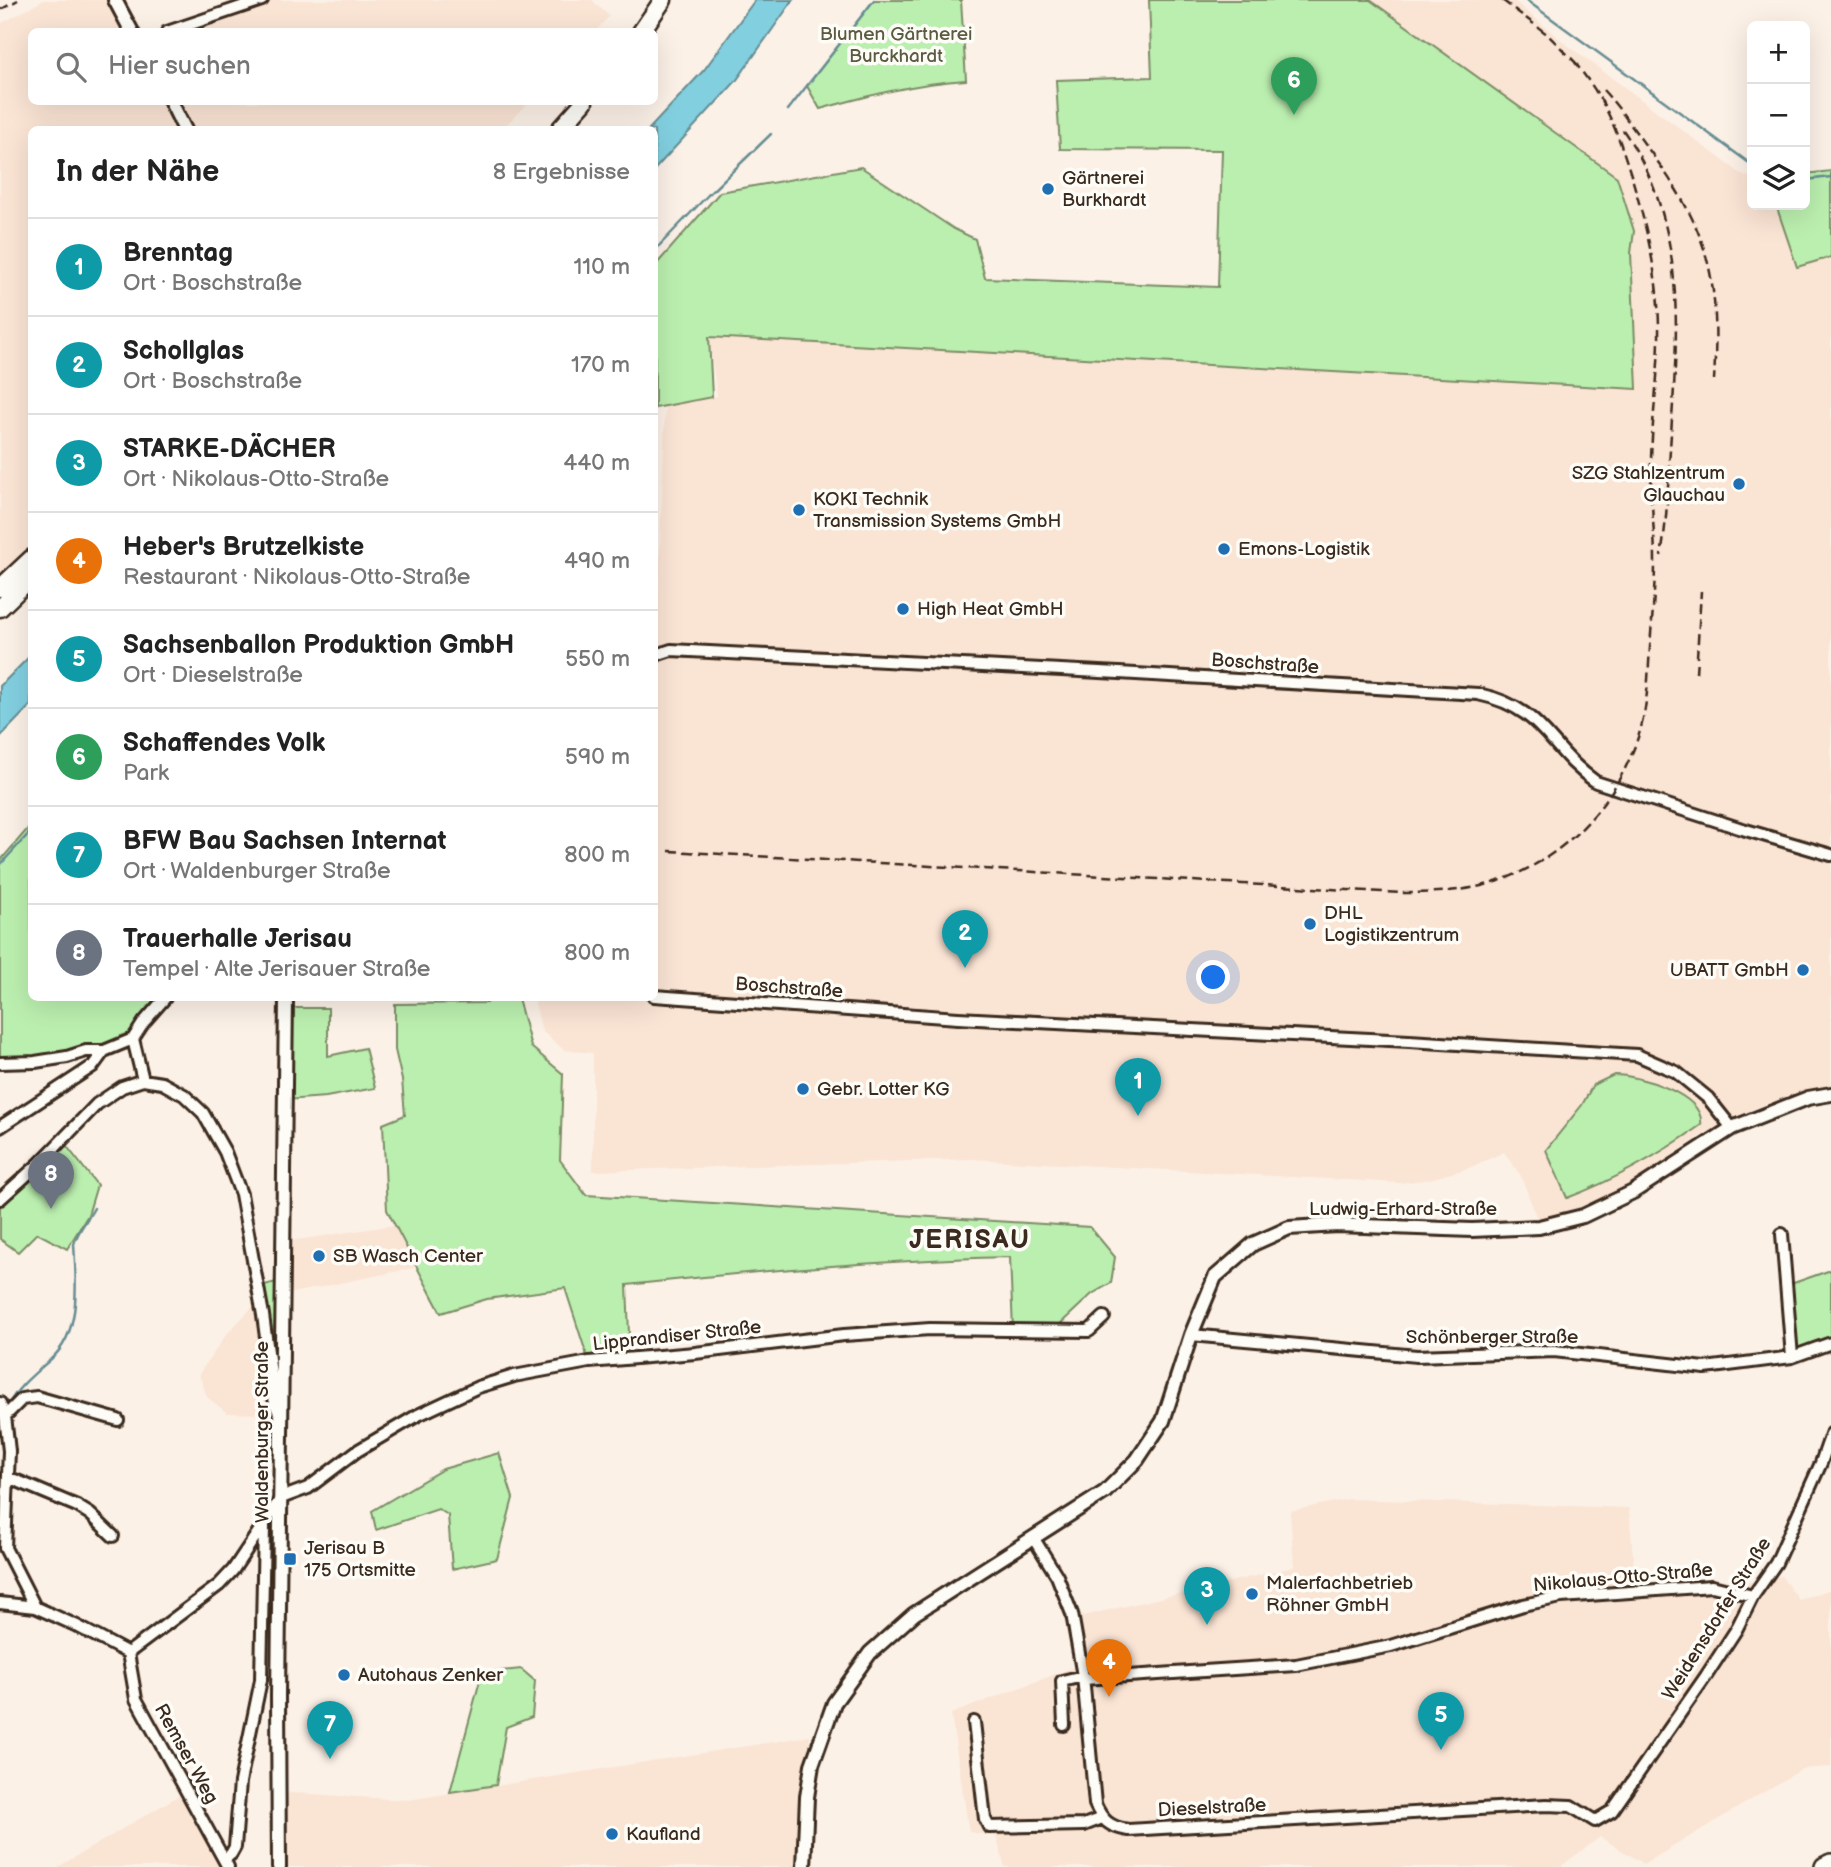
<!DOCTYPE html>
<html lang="de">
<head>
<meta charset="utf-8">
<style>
	:root { --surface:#fff; --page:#f2f2f2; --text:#222; --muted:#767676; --line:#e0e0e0; --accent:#1f6fb2 }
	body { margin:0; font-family:"Balsamiq Sans",sans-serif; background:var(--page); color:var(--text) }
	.controls { position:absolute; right:21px; top:21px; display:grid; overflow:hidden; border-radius:10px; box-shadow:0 7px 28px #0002 }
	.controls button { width:63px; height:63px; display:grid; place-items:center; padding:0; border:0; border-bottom:2px solid var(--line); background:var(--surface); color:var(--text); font:35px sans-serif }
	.you { position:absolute; left:1214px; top:978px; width:24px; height:24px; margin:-18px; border:5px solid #fff; border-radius:50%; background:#1a73e8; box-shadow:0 0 0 10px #1a73e833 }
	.badge { display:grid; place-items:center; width:46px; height:46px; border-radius:50%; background:var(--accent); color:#fff; font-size:23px; font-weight:700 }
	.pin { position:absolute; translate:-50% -58px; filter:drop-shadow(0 2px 4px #0008) }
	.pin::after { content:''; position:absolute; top:37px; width:24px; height:21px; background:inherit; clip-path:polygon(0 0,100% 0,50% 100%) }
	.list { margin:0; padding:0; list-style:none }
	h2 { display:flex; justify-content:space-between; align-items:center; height:91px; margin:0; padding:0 28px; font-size:30px }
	h2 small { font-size:23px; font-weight:400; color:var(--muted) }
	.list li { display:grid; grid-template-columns:46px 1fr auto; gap:21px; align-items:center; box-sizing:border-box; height:98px; padding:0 28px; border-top:2px solid var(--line) }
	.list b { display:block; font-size:26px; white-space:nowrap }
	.list p { margin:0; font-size:23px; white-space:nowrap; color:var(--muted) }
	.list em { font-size:23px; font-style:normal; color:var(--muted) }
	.icon { flex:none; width:38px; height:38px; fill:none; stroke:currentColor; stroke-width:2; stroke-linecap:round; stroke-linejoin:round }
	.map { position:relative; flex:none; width:1831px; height:1867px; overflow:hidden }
	.search { position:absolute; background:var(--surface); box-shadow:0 7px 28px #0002; left:28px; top:28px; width:630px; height:77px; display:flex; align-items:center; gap:18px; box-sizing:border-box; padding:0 24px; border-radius:10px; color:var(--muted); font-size:26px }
	.panel { position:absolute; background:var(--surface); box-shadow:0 7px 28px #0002; left:28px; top:126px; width:630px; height:875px; border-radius:10px }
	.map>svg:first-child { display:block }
</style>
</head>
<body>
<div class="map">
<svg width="1831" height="1867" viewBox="0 0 1831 1867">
	<rect width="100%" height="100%" fill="#fcf1e7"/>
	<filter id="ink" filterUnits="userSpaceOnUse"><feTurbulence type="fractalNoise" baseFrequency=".0143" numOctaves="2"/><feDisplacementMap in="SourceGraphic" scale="14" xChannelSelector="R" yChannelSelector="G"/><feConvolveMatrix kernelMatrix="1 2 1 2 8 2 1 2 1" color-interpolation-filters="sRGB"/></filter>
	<g filter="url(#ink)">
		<path fill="#fae4d4" d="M44 0H115L132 31 32 32V102H529L502 129 32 130 31 550 0 580V24Z
			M268 0H592L609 16 595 32H168Z
			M1370 0H1513L1566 44 1744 176 1752 177V205H1776L1797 267 1831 257V1085L1806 1090 1755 1108 1699 1137 1611 1197 1587 1208 1538 1221 1521 1176 1504 1152 1469 1168 1430 1179 1400 1183 973 1159 593 1171V1053L564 1050 542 1031 535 1003 537 998H654V610L658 606 665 406 717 396 709 337 1637 389 1631 253 1634 231 1617 177Z
			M395 1225 418 1267 282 1295 283 1242Z
			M260 1299 281 1418 268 1414 227 1413 207 1397 199 1374 226 1335Z
			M1349 1499 1629 1508 1635 1583 1754 1582 1781 1576 1799 1600 1831 1589V1767L1802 1769 1644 1864 1600 1837 1560 1867H1005L996 1836 969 1832 951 1714 1074 1667 1066 1620 1294 1567 1290 1511Z
			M810 1736 800 1799 799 1867H279L277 1792 408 1800Z
			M185 1792 228 1867H58Z"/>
		<path fill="#bbefaf" stroke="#7b8c66" stroke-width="2" d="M874 0H961L966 80C917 83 867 96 820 109L807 86Z
			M1149 0H1370L1617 177 1634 231 1631 253 1637 389 709 337 712 397 655 408V266L720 192 861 167 954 229 975 239 985 278 1218 287 1222 150 1060 149 1056 80 1152 77Z
			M1831 171V257L1797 267 1776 205H1805V174Z
			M31 825 32 998H165L133 1039 104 1051 0 1063V861Z
			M488 998H518L531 1047 563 1074 560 1160 586 1195 1090 1227 1115 1257 1111 1283 1092 1294 1060 1324 1013 1330 1010 1257C881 1260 754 1271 627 1285L630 1358 589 1362 565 1288 487 1299 441 1313 387 1210 383 1124 405 1115 402 1080 395 1050V1004L487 1003Z
			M286 1008H328V1056L365 1048 375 1088 326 1097 285 1100Z
			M1614 1075C1638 1075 1705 1094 1701 1125 1659 1155 1615 1180 1567 1198L1546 1150 1582 1105 1593 1085Z
			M62 1140 97 1185 88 1215 67 1249 37 1233 18 1252 0 1239V1199Z
			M1831 1270V1343L1792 1357 1785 1286Z
			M276 1282V1351L270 1343 261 1286Z
			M499 1453 513 1498 497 1559 452 1569 448 1515 438 1509 376 1530 372 1511 443 1469Z
			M521 1669 535 1681 532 1717 506 1727 496 1785 450 1792 482 1673Z"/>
		<path fill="#82cfe0" stroke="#668d92" stroke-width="2" d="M755 0H793L736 81 655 169 654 130 649 129 704 70Z
			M31 655V705L0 737V686Z"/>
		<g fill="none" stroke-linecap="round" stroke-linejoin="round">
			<path stroke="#668d92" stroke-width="2.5" d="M1526 0 1752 165
				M788 110 874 0
				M1805 180 1831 177
				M654 251 708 195 771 134
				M0 865 32 830
				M7 1407C18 1386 34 1374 51 1359 82 1332 76 1281 74 1244 78 1230 87 1221 94 1208"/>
			<g stroke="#3b2a1e" stroke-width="16">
				<path id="minor" d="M167 32 262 0
					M654 658 656 655 671 650 1119 673 1478 694C1545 708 1547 748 1596 782L1739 828 1831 855
					M654 996 958 1018 1409 1041 1637 1055 1676 1072 1708 1098 1732 1128
					M0 1063 35 1062 67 1057 86 1051H104L133 1039
					M143 1080 133 1039 144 1022 165 998
					M0 1127 93 1066 104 1051
					M0 1199 39 1164 97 1104 122 1087 143 1080 162 1083 184 1095 203 1113 225 1152 241 1194 263 1315 275 1404 280 1415
					M1782 1234 1792 1357
					M1191 1335 1417 1356 1554 1351 1705 1368 1792 1357 1831 1343
					M0 1403 5 1416 9 1451 5 1548 35 1607
					M5 1416 22 1399 37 1397 118 1420
					M8 1480H15L77 1506 90 1514 113 1536
					M1034 1539 1057 1576 1072 1614 1083 1676 1095 1804C1102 1820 1109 1827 1128 1830L1546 1805 1571 1806 1595 1821 1612 1811 1706 1676 1736 1630 1753 1596 1776 1563 1821 1463 1831 1434
					M0 1603 35 1607 75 1625 128 1653
					M128 1653 219 1585 233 1570 281 1498 308 1488 357 1451 418 1415 478 1387 514 1376 589 1362 695 1353 844 1335 930 1329 1089 1331 1104 1317
					M128 1653 136 1699 228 1867
					M1083 1679 1296 1665 1391 1646 1523 1605 1561 1597 1712 1586 1753 1596
					M974 1722 985 1819 989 1827 1084 1825 1102 1818
					M1064 1725 1062 1681 1083 1676
					M225 1859 231 1854 235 1847 240 1782 261 1680 264 1526"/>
			</g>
			<g stroke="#3b2a1e" stroke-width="18">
				<path id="tertiary" d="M115 0 132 32
					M171 102 185 130
					M279 1867 278 1696 286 998
					M804 1867 807 1797 812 1765 834 1703 870 1653 914 1614 1105 1492 1137 1460 1163 1421 1191 1335 1215 1277 1253 1244 1289 1228 1337 1225 1472 1230 1539 1227 1583 1216 1633 1192 1732 1128 1808 1098 1831 1094"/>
			</g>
			<g stroke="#3b2a1e" stroke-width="21">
				<path id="primary" d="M641 32 663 0
					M559 130 584 102
					M0 588 32 558
					M0 608 32 577"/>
			</g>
			<g stroke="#3b2a1e" stroke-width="24">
				<path id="motorway" d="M1825 1867 1831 1864"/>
			</g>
			<use href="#minor" stroke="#fdfcf7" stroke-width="10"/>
			<use href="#tertiary" stroke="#fdfcf7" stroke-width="12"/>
			<use href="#primary" stroke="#fdfcf7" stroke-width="16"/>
			<use href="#motorway" stroke="#fdfcf7" stroke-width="19"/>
			<path stroke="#3b2a1e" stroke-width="2.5" stroke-dasharray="10 5" stroke-linecap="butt" d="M1502 0 1547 34 1579 66
				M0 10 18 0
				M1603 90C1619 107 1632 127 1646 146 1709 229 1720 276 1714 380
				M1623 130C1687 221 1678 329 1671 434 1668 475 1668 516 1661 556
				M1696 673 1701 591
				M669 851 1401 893C1429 893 1457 892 1485 885 1559 866 1618 804 1640 731 1648 704 1648 675 1650 647 1652 619 1655 590 1655 562 1655 534 1651 506 1651 477 1650 432 1658 386 1659 340 1660 283 1648 232 1632 178 1623 150 1614 121 1598 95 1591 83 1582 72 1574 61"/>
		</g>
	</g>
	<g fill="#1f6fb2" stroke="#fdfcf7" stroke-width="2.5">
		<circle cx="1048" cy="189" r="7"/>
		<circle cx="1739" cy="484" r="7"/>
		<circle cx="799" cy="510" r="7"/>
		<circle cx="1224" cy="549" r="7"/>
		<circle cx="903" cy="609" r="7"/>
		<circle cx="1310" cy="924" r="7"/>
		<circle cx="1803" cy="970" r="7"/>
		<circle cx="803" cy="1089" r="7"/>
		<circle cx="319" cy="1256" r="7"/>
		<rect x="283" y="1552" width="14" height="14" rx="3.5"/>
		<circle cx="1252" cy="1594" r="7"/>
		<circle cx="344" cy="1675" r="7"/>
		<circle cx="612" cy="1834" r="7"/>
	</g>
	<g text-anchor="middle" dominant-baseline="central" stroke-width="7" stroke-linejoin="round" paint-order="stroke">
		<g font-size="19" fill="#5b5b42" stroke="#fdfcf7">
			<text x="896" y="34">Blumen Gärtnerei<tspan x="896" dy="22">Burckhardt</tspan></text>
		</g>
		<g font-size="19" fill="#3b2a1e" stroke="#fdfcf7" text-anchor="start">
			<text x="1062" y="178">Gärtnerei<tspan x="1062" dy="22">Burkhardt</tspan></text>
			<text x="1725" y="473" text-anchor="end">SZG Stahlzentrum<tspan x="1725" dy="22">Glauchau</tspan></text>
			<text x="813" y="499">KOKI Technik<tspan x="813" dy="22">Transmission Systems GmbH</tspan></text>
			<text x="1238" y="549">Emons-Logistik</text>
			<text x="917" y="609">High Heat GmbH</text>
			<text x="1324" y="913">DHL<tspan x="1324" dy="22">Logistikzentrum</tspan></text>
			<text x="1789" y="970" text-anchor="end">UBATT GmbH</text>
			<text x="817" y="1089">Gebr. Lotter KG</text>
			<text x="333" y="1256">SB Wasch Center</text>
			<text x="304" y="1548">Jerisau B<tspan x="304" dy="22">175 Ortsmitte</tspan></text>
			<text x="1266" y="1583">Malerfachbetrieb<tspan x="1266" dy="22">Röhner GmbH</tspan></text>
			<text x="358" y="1675">Autohaus Zenker</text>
			<text x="626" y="1834">Kaufland</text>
		</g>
		<g font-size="19" fill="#3b2a1e" stroke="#fdfcf7">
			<text transform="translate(1265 664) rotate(4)">Boschstraße</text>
			<text transform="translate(789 988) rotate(4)">Boschstraße</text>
			<text x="1403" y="1209">Ludwig-Erhard-Straße</text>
			<text transform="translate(677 1336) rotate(-6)">Lipprandiser Straße</text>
			<text x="1492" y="1337">Schönberger Straße</text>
			<text transform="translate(262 1432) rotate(-90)">Waldenburger Straße</text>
			<text transform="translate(1623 1578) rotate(-5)">Nikolaus-Otto-Straße</text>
			<text transform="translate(1717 1619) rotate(-58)">Weidensdorfer Straße</text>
			<text transform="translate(186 1754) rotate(61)">Remser Weg</text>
			<text transform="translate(1212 1808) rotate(-3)">Dieselstraße</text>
		</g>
		<g font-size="26" font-weight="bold" letter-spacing="2" fill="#3b2a1e" stroke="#fdfcf7">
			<text x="970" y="1240">JERISAU</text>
		</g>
	</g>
</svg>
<div class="controls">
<button>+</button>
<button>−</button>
<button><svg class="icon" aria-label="layers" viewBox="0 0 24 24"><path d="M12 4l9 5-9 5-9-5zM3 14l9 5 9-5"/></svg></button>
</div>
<div class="you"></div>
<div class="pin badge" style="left:1138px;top:1116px;background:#0f9aa8">1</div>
<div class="pin badge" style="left:965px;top:968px;background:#0f9aa8">2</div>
<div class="pin badge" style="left:1207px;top:1625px;background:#0f9aa8">3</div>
<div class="pin badge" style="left:1109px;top:1697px;background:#e8710a">4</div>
<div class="pin badge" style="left:1441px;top:1750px;background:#0f9aa8">5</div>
<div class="pin badge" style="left:1294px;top:115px;background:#2e9e5b">6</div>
<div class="pin badge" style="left:330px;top:1759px;background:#0f9aa8">7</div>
<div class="pin badge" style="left:51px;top:1209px;background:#6b7280">8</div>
<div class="search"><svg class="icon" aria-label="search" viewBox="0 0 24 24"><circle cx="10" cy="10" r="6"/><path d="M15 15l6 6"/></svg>Hier suchen</div>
<section class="panel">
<h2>In der Nähe<small>8 Ergebnisse</small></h2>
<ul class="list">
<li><span class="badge" style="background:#0f9aa8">1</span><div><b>Brenntag</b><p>Ort · Boschstraße</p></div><em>110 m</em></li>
<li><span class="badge" style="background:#0f9aa8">2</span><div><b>Schollglas</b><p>Ort · Boschstraße</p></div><em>170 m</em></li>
<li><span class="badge" style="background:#0f9aa8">3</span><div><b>STARKE-DÄCHER</b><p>Ort · Nikolaus-Otto-Straße</p></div><em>440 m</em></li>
<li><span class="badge" style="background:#e8710a">4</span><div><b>Heber's Brutzelkiste</b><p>Restaurant · Nikolaus-Otto-Straße</p></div><em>490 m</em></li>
<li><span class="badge" style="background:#0f9aa8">5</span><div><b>Sachsenballon Produktion GmbH</b><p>Ort · Dieselstraße</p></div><em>550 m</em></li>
<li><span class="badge" style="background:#2e9e5b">6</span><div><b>Schaffendes Volk</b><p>Park</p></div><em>590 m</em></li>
<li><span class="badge" style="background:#0f9aa8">7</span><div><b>BFW Bau Sachsen Internat</b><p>Ort · Waldenburger Straße</p></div><em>800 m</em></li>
<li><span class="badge" style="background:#6b7280">8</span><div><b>Trauerhalle Jerisau</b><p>Tempel · Alte Jerisauer Straße</p></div><em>800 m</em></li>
</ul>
</section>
</div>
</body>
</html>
